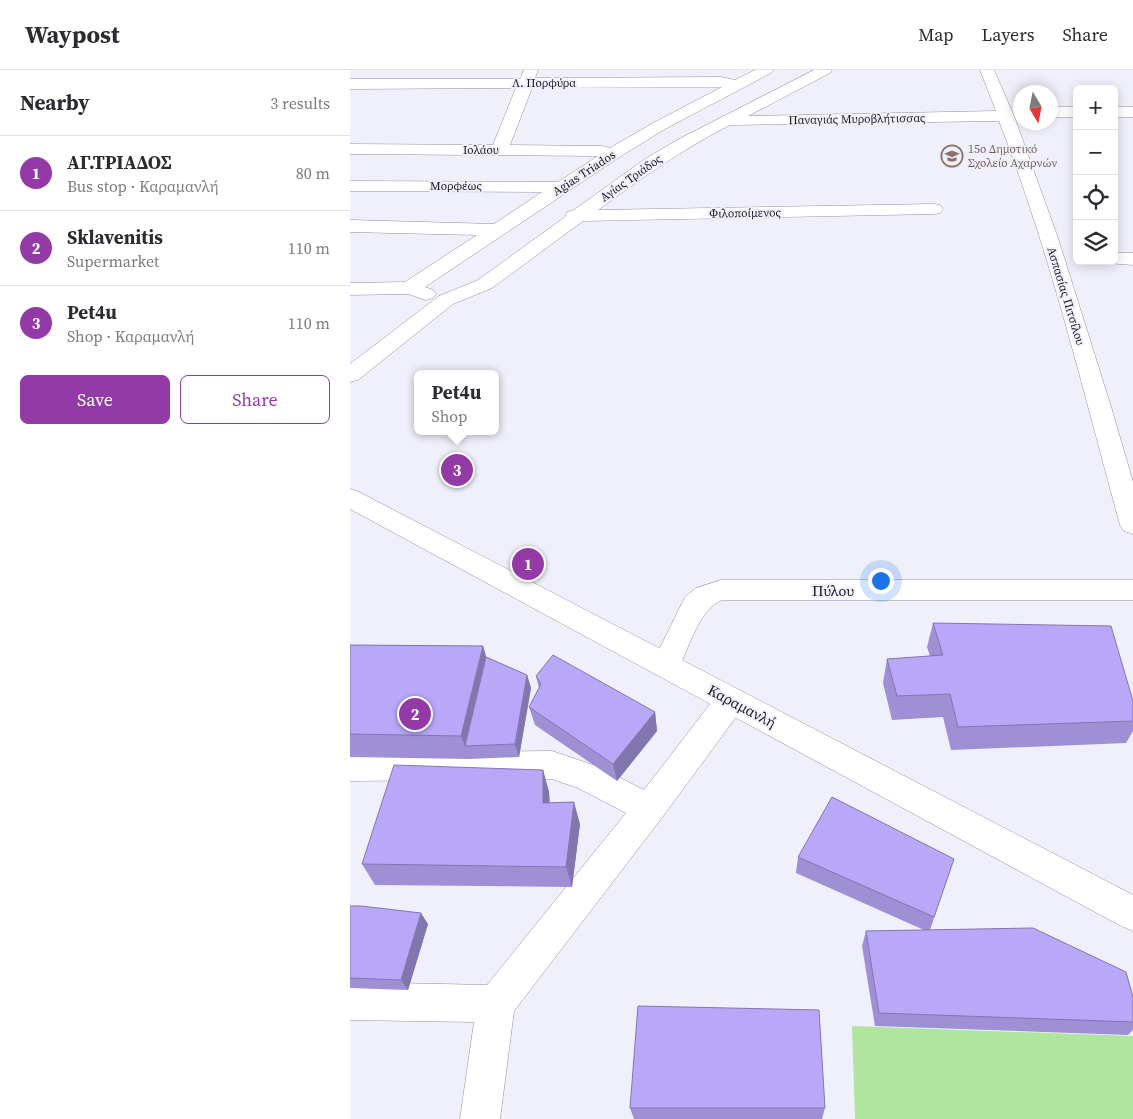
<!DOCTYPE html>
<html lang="en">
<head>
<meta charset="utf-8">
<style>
	:root { --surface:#fff; --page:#f7f7f7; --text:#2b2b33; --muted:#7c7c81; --line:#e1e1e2; --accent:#933aa6 }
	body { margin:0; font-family:"Source Serif 4",serif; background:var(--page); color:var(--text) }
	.controls { position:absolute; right:15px; top:15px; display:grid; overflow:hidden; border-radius:8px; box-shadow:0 2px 12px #0003 }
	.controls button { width:45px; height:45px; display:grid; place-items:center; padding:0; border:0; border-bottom:1px solid var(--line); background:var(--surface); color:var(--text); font:25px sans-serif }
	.compass { position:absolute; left:663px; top:15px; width:45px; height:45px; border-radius:50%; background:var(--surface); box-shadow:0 2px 12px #0003; rotate:170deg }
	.you { position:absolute; left:530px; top:510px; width:18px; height:18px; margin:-12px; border:4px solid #fff; border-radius:50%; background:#1a73e8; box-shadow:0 0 0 8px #1a73e833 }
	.badge { display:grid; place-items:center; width:32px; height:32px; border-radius:50%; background:var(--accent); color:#fff; font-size:16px; font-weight:700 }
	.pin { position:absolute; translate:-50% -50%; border:2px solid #fff; box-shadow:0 1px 5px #0006 }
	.popup { position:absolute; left:64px; top:300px; width:85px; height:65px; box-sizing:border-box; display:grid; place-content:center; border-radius:8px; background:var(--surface); filter:drop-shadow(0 1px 4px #0005); font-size:16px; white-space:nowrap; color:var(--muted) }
	.popup b { font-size:19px; color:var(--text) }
	.popup::after { content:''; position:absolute; left:50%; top:100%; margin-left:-10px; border:10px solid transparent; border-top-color:var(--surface) }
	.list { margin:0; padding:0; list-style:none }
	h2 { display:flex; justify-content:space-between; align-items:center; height:65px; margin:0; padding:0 20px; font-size:21px }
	h2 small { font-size:16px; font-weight:400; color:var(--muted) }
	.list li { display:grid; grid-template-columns:32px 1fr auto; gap:15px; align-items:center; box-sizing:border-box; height:75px; padding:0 20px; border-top:1px solid var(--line) }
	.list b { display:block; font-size:19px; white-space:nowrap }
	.list p { margin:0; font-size:16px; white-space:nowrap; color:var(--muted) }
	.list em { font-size:16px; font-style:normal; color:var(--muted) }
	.actions { display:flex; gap:10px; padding:15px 20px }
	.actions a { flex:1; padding:11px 0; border:1px solid var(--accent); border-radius:8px; text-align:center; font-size:18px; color:var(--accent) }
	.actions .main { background:var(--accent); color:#fff }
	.icon { flex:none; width:28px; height:28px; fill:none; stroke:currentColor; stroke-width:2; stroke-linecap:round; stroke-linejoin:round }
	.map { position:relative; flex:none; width:783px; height:1049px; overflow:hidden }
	header { display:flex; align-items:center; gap:30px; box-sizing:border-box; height:70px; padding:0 25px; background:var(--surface); border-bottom:1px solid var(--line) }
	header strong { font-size:24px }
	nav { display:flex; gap:28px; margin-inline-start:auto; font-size:18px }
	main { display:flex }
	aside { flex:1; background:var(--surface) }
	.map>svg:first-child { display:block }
</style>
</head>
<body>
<header>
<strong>Waypost</strong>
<nav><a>Map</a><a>Layers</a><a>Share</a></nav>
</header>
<main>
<aside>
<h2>Nearby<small>3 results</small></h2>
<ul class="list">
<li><span class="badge">1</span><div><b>ΑΓ.ΤΡΙΑΔΟΣ</b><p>Bus stop · Καραμανλή</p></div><em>80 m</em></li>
<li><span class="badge">2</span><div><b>Sklavenitis</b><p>Supermarket</p></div><em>110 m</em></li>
<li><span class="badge">3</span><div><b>Pet4u</b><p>Shop · Καραμανλή</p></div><em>110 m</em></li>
</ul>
<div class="actions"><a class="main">Save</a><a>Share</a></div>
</aside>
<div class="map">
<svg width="783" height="1049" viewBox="0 0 783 1049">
	<rect width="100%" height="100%" fill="#f0f0fc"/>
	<path fill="#afe59f" d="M502 956 783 966V1049H505Z"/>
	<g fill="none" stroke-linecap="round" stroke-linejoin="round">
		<g stroke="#91919c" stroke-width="1">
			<path id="minor" d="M174 0H188L185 8 371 7 385 10 405 0H423L421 3 315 59 268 88 75 217 83 220 86 224 83 228 76 230 58 224 0 225V213L55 212 127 165 0 162V150L144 154 192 122 0 121V111L208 112 248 86 0 84V74L143 75 166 18 0 19V9H170ZM372 17 303 53 260 78 252 76 160 75 182 18Z
				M464 0H482L480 3 398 46 646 41 630 0H644L664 46 708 168 762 340 783 412V464L774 461 770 455C733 320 700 182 649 51L380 55C331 80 292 108 248 140L584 134 590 135 593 139 590 143 584 144 233 151 142 218 103 234 8 310 0 312V294L89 226 128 210 215 147 217 142 224 140 295 89 331 68Z
				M700 37H727V47H700Z
				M764 37H783V47H764Z
				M764 183H783V195L757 193 756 191H764Z
				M371 510H783V530H372C349 538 337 583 326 604L316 608 306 604 301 596 335 527 346 518Z
				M381 618 392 621 396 630 392 639 311 749 164 941 150 1049H110L124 952 0 950V912L137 915 276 743 228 718 202 709 0 711V683L202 681 249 697 294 720 370 621Z"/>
		</g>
		<g stroke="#91919c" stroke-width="1">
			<path id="major" d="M0 419 9 422 783 825V861L771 856 0 439Z"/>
		</g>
		<use href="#minor" fill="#fff" fill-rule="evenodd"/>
		<use href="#major" fill="#fff" fill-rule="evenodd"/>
	</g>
	<path fill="#9f90d5" d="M583 553 783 631V661L776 673 601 680 593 647 542 650 533 613 537 589 580 586 577 577Z
		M0 575 133 576 136 587 177 605 181 618 169 687 120 689 0 687Z
		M186 606 305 642 307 661 267 711 185 655 179 637 189 618Z
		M193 700 199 722 200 733 230 754 222 817 25 815 12 794Z
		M448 787 604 789 580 860 783 927V960L778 965 525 956 512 876 516 861 574 860 446 803Z
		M0 836 78 854 58 920 0 918Z
		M280 1038H475L472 1049H284Z"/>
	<path fill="#8276ae" d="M133 576 140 600 115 676 111 666Z
		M177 605 181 618 169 687 165 674Z
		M305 642 307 661 267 711 263 694Z
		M193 700 199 722 200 754 193 733Z
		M224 732 230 754 222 817 216 797Z
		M71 843 78 854 58 920 51 910Z"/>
	<path fill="#b9a8f8" stroke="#8276ae" d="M583 553 761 556 783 631V651L608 657 600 624 547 626 537 589 593 585Z
		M0 575 133 576 111 666 0 664Z
		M203 585 305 642 263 694 179 637 191 614 186 606Z
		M136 587 177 605 165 674 115 676Z
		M44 695 193 700V733L224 732 216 797 12 794Z
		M482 727 604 789 584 847 448 787Z
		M0 836H11L71 843 51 910 0 908Z
		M683 858 776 902 783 927V952L529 943 516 861Z
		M288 936 469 940 475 1038H280Z"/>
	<defs>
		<g id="school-ring" transform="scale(1.125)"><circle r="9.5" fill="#f0f0fc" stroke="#8d6e63" stroke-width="1.5"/><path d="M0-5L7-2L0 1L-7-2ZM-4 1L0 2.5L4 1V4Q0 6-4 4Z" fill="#8d6e63"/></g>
	</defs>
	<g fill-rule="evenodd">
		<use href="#school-ring" x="602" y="86"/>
	</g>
	<g text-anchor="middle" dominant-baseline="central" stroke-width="4" stroke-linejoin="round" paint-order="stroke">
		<g font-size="12" fill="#17171b" stroke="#f0f0fc">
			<text x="194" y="13">Λ. Πορφύρα</text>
			<text transform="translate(507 49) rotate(-1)">Παναγιάς Μυροβλήτισσας</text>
			<text x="131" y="80">Ιολάου</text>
			<text transform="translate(234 103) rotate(-33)">Agias Triados</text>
			<text transform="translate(281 108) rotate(-35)">Αγίας Τριάδος</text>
			<text x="106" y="116">Μορφέως</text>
			<text transform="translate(395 143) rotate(-1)">Φιλοποίμενος</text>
			<text transform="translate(716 226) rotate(73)">Ασπασίας Πιτσίλου</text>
		</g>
		<g font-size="12" fill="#785e54" stroke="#f0f0fc" text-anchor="start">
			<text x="618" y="79">15ο Δημοτικό<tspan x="618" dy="14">Σχολείο Αχαρνών</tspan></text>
		</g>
		<g font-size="15" fill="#17171b" stroke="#f0f0fc">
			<text x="483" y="520">Πύλου</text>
			<text transform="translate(392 636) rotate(28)">Καραμανλή</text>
		</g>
	</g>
</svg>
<div class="controls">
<button>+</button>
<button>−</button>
<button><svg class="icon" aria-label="locate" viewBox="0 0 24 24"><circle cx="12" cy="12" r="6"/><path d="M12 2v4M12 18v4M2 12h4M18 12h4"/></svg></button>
<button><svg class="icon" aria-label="layers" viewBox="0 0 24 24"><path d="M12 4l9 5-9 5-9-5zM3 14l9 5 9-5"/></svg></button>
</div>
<svg class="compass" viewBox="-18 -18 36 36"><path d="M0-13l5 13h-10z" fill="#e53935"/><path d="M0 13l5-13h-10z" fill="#7c7c81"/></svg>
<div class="you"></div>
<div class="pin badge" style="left:178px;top:494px">1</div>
<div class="pin badge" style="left:65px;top:644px">2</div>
<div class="pin badge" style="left:107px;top:400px">3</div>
<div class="popup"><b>Pet4u</b>Shop</div>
</div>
</main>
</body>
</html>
